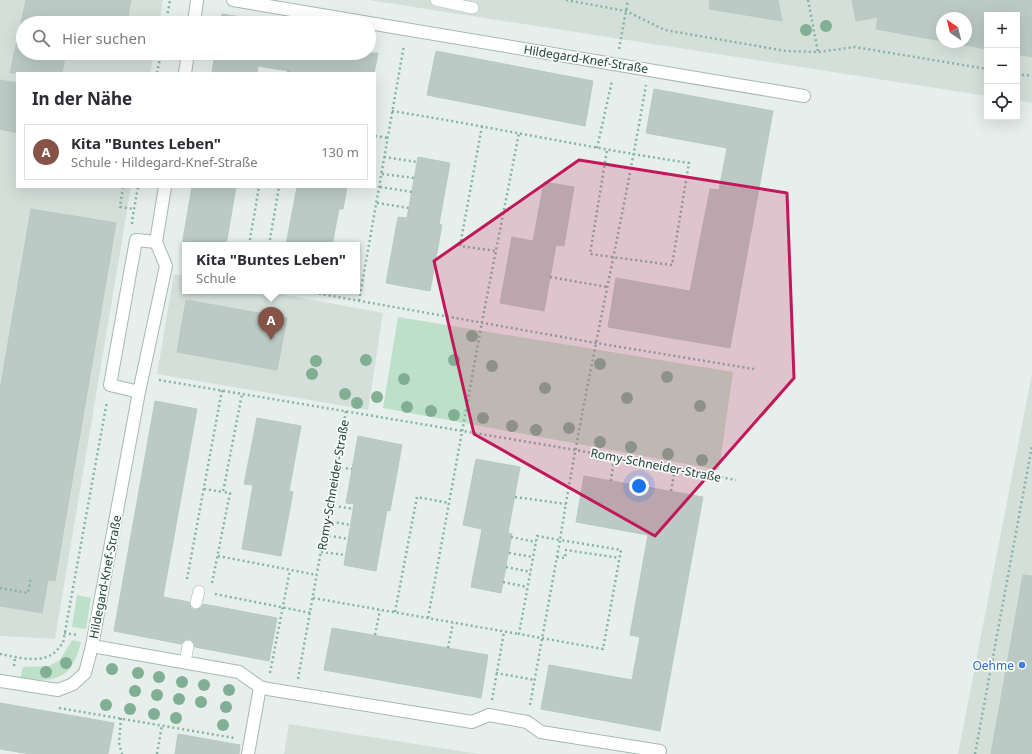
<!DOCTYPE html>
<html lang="de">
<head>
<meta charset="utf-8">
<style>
	:root { --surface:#fff; --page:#f7f7f7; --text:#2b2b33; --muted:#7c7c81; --line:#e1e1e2; --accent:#855347 }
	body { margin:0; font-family:"Noto Sans",sans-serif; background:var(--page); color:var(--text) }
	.controls { position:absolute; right:12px; top:12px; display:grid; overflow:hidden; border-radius:0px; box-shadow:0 4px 16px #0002 }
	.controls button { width:36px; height:36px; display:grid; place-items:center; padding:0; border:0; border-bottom:1px solid var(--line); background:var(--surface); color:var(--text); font:20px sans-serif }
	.compass { position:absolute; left:936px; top:12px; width:36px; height:36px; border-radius:50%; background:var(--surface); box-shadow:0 4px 16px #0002; rotate:325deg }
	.you { position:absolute; left:639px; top:486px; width:14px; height:14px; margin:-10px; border:3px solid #fff; border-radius:50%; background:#1a73e8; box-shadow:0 0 0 6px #1a73e833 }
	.badge { display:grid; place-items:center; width:26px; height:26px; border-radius:50%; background:var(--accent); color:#fff; font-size:13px; font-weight:700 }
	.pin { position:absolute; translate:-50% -33px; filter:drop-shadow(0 1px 2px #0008) }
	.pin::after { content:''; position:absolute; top:21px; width:14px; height:12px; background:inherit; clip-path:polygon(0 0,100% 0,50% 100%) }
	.popup { position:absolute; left:182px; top:242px; width:178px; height:52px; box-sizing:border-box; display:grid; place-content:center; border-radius:0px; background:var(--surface); filter:drop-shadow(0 1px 3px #0005); font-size:13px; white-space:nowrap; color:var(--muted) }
	.popup b { font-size:15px; color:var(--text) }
	.popup::after { content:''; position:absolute; left:50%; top:100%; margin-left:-8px; border:8px solid transparent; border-top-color:var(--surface) }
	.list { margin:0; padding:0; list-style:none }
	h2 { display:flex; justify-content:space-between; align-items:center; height:52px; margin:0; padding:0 16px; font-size:17px }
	h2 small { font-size:13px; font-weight:400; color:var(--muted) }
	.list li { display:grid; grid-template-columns:26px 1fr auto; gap:12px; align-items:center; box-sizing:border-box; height:56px; margin:0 8px 8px; padding:0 8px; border:1px solid var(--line); border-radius:0px }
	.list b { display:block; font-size:15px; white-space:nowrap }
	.list p { margin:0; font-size:13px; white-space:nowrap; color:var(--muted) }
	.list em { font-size:13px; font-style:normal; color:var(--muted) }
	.icon { flex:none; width:22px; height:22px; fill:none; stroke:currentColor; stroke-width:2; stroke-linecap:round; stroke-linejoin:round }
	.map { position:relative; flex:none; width:1032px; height:754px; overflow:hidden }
	.search { position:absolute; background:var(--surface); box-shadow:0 4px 16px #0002; left:16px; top:16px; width:360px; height:44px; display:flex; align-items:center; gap:10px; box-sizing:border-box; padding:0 14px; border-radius:22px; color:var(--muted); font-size:15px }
	.panel { position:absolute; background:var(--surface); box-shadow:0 4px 16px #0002; left:16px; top:72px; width:360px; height:116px; border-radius:0px }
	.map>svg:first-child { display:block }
</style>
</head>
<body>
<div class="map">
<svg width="1032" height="754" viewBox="0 0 1032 754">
	<rect width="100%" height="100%" fill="#e6efeb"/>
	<path fill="#d4dfda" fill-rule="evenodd" d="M0 0H163L159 23H23V53H154L150 73H17V187H131L55 639 0 636Z
		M369 0H1032V103L1017 100V15H987V96ZM942 18H966V42H942Z
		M174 274 185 276V291H265L383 313 368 410 157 374Z
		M1032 373V754H958Z
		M289 724 479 754H284Z"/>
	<path fill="#bfe0c8" d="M398 317 733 372 719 470 383 408Z
		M77 595 91 598 86 629 72 627Z
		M72 640 81 642C72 680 55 683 20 678L23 667 49 666 60 660Z"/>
	<path fill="#bbcac4" stroke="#b8c9c2" d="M26 0H131L127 23H23V53H66L62 73H10Z
		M710 0H778L782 21 709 9Z
		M852 0H1032V57L1017 54V15H987V49L948 42H966V18H942V41L876 29 878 17 856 21Z
		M222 14 274 22V23H220Z
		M436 51 593 81 585 126 427 95Z
		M215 53H378L374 73H301L258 66 257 73H212Z
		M0 80 17 83V133L0 129Z
		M654 89 773 111 730 348 608 327 616 278 690 291 710 189 719 190 727 148 646 133Z
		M418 157 450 163 439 224 442 225 430 291 386 283 398 217 407 218Z
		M544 182 574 187 564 246 556 245 544 311 500 303 512 237 533 241Z
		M192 187H236L226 245H182Z
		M297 187H347L343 209H339L332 245H286Z
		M31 209 116 223 55 581 48 580 42 613 0 606V390Z
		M186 300 287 318 277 370 177 352Z
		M155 401 197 409 163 597 189 602 191 608 195 610 201 608 203 604 277 618 269 661 195 647 194 643 190 639 185 640 181 644 114 631Z
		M257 418 301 426 289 491 293 492 281 556 242 549 253 485 244 484Z
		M358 436 402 445 390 511 387 510 376 571 344 565 354 504 346 503Z
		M476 459 520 467 508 533 512 534 501 593 471 587 482 529 463 525Z
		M584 476 703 497 660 731 541 709 549 665 632 680 640 637 630 635 648 535 576 522Z
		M1023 575 1032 576V754H991Z
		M332 628 488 655 481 698 324 670Z
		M0 703 114 723 108 754H30L0 749Z
		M178 734 240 745 239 754H175Z"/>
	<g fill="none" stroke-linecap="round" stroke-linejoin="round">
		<g stroke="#a8b8b2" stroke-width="12">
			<path id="lane" d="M436 0 473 8
				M196 603 199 591
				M185 662 188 646"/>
		</g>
		<g stroke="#a8b8b2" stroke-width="14">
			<path id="street" d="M233 0 369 23
				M194 23 197 0
				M369 23 804 96
				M185 73 188 53
				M156 242 165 187
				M92 646 239 672 260 687 268 689 472 722 489 715 527 722 541 732 660 751
				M0 681 58 690 73 684 85 673 92 646 139 392 166 266 156 242 136 240 110 385 139 392
				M248 754 260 687"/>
		</g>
		<path stroke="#86b3a5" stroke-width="2.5" stroke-dasharray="2 3" stroke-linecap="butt" d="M566 0 626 11 665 30 786 51 818 52 855 47 987 69
			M808 0 818 52
			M166 23 170 0
			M619 49 628 0
			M157 73 161 53
			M288 73 289 71
			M1017 74 1032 76
			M392 111C492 127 590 148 689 163L672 265 590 254 607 150
			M482 126 460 246 496 251
			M375 136 388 138
			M597 148 612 81
			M384 157 417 162
			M382 174 414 178
			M123 187 120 207 134 209
			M380 187 412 192
			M377 203 409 208
			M132 224V221L138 187
			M249 245 259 187
			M269 245 279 187
			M550 277 607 287
			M304 291 596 343 754 369
			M359 301 404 45
			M159 380 576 450 736 480
			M336 467 352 469
			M611 481 614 457
			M204 489 223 492
			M671 491 675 469
			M515 497 566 504
			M329 505 354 509
			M327 521 351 525
			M324 535 349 539
			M511 537 536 542
			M321 552 346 555
			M509 553 533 557
			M218 556 317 575
			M557 557 565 558 566 550 619 558
			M506 567 531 572
			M187 579 222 390
			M503 582 527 587
			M212 583 230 493 223 492 242 394
			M0 588 28 593 31 577
			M215 594 311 613
			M313 598 519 634
			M395 612 417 497 449 503
			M428 618 482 322 519 133
			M64 633 78 635
			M375 635 380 610
			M448 648 453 623
			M0 654C16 657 40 664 54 653 57 651 60 646 63 643L107 401
			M14 666 15 657
			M270 673 290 570
			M496 673 535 680
			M298 679 346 411
			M492 700 504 632
			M530 705 560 540 621 550 603 649 519 634 537 536 560 540C584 387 620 237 646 85
			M59 708 234 738
			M121 718 119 743 122 754
			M157 754 162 725
			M975 754 1032 446"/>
		<use href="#lane" stroke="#fff" stroke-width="11"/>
		<use href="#street" stroke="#fff" stroke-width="12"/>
	</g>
	<g fill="#80af93">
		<circle cx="826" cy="26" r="6"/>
		<circle cx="806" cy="30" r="6"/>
		<circle cx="472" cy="336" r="6"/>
		<circle cx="366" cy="360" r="6"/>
		<circle cx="454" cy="360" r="6"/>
		<circle cx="316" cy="361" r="6"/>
		<circle cx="600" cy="364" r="6"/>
		<circle cx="492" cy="366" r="6"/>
		<circle cx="312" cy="374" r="6"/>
		<circle cx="667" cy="377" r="6"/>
		<circle cx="404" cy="379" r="6"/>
		<circle cx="545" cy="388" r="6"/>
		<circle cx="345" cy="394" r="6"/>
		<circle cx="377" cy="397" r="6"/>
		<circle cx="627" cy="398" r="6"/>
		<circle cx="357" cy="403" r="6"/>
		<circle cx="700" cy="406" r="6"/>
		<circle cx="407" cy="407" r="6"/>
		<circle cx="431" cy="411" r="6"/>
		<circle cx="454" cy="415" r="6"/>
		<circle cx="483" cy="418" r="6"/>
		<circle cx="512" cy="426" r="6"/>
		<circle cx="569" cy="428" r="6"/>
		<circle cx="536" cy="430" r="6"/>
		<circle cx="600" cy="442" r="6"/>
		<circle cx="631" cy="447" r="6"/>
		<circle cx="668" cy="454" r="6"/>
		<circle cx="702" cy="460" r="6"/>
		<circle cx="66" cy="663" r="6"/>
		<circle cx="112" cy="669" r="6"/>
		<circle cx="46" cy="672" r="6"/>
		<circle cx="138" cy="673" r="6"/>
		<circle cx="159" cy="677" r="6"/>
		<circle cx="182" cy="682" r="6"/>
		<circle cx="204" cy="685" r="6"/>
		<circle cx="229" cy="690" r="6"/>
		<circle cx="135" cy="691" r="6"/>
		<circle cx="157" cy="695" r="6"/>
		<circle cx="179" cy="699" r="6"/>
		<circle cx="201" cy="702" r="6"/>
		<circle cx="106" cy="705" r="6"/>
		<circle cx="226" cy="707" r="6"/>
		<circle cx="130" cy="709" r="6"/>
		<circle cx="154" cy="714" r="6"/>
		<circle cx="176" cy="718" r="6"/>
		<circle cx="223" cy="725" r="6"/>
	</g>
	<path fill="#c2185b" fill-opacity="0.2" stroke="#c2185b" stroke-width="3" stroke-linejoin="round" d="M579 160 787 193 794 378 655 536 474 434 434 261Z"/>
	<circle fill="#3f7fe0" stroke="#f7fbf9" stroke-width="1.5" cx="1022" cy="665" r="4"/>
	<g text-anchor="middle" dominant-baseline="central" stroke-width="3.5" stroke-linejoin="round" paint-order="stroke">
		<g font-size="12" fill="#24423a" stroke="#f7fbf9">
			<text transform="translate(586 59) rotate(9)">Hildegard-Knef-Straße</text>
			<text transform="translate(656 465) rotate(11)">Romy-Schneider-Straße</text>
			<text transform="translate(333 485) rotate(-80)">Romy-Schneider-Straße</text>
			<text transform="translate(105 577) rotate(-79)">Hildegard-Knef-Straße</text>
		</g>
		<g font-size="12" fill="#366cbe" stroke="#f7fbf9" text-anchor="end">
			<text x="1014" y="665">Oehme</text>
		</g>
	</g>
</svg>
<div class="controls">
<button>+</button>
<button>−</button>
<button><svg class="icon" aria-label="locate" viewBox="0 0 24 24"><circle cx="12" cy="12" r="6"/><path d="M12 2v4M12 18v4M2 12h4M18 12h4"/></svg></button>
</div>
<svg class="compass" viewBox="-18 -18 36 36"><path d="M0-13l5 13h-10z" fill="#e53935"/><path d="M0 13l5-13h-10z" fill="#7c7c81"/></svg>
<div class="you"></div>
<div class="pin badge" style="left:271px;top:340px">A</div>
<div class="popup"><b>Kita &quot;Buntes Leben&quot;</b>Schule</div>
<div class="search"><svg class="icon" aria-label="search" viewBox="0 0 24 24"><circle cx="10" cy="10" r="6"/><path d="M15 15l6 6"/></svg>Hier suchen</div>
<section class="panel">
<h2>In der Nähe<small></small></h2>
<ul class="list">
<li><span class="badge">A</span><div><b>Kita &quot;Buntes Leben&quot;</b><p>Schule · Hildegard-Knef-Straße</p></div><em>130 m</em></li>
</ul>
</section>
</div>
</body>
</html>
